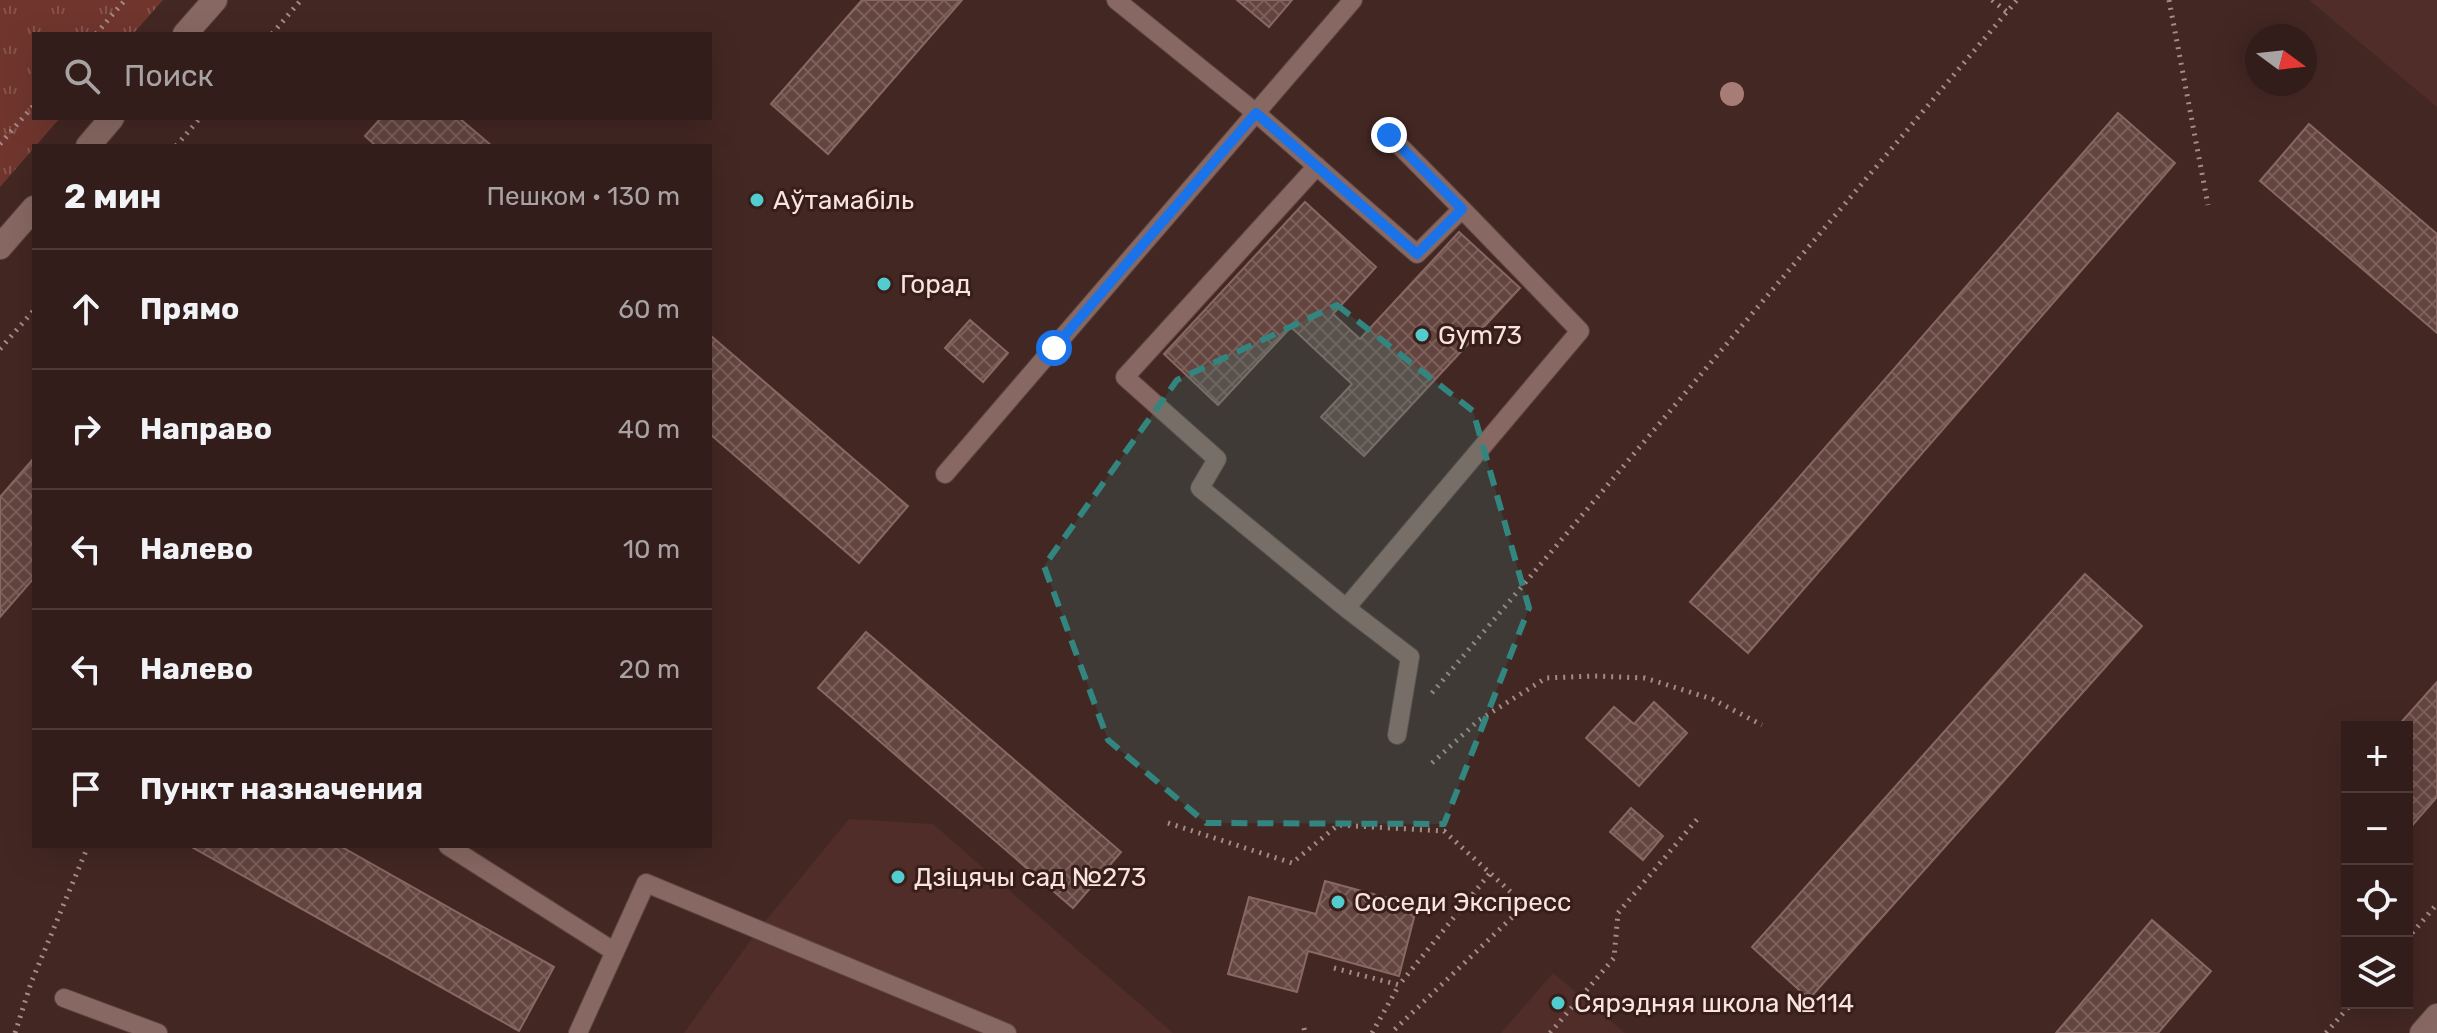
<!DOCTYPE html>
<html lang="ru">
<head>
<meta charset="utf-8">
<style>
	:root { --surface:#321d1a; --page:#3d2a27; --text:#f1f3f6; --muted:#a8a2a2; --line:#4d3b39 }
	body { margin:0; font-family:Rubik,sans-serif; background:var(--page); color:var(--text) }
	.controls { position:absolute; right:24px; bottom:24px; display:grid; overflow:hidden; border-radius:0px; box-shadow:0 8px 32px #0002 }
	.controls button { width:72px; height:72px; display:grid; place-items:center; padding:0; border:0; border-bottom:2px solid var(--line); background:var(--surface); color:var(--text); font:40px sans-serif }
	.compass { position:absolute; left:2245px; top:24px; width:72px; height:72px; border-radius:50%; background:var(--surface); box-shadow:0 8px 32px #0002; rotate:105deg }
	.stop { position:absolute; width:24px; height:24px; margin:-18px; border:6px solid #1a73e8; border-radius:50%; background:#fff }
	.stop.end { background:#1a73e8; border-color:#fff; box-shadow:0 2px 8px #0008 }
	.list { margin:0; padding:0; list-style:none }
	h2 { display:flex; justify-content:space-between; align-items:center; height:104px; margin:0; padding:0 32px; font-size:34px }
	h2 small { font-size:26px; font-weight:400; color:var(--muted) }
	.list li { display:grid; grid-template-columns:52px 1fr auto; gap:24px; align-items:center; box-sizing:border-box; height:120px; padding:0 32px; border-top:2px solid var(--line) }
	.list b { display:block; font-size:30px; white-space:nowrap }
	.list em { font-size:26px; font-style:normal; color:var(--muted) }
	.icon { flex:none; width:44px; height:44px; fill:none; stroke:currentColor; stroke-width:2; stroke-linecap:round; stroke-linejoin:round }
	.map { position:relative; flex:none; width:2437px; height:1033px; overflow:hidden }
	.search { position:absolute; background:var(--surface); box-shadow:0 8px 32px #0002; left:32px; top:32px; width:680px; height:88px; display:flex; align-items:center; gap:20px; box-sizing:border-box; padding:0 28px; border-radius:0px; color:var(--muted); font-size:30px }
	.panel { position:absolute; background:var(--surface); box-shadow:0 8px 32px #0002; left:32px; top:144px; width:680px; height:704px; border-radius:0px }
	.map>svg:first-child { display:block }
</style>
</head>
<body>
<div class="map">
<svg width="2437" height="1033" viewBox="0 0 2437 1033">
	<defs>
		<pattern id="grass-tufts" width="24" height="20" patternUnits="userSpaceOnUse" patternTransform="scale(2)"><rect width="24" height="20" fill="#70362e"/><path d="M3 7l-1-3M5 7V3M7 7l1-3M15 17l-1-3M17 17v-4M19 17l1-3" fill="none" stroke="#85534c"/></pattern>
		<pattern id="building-cross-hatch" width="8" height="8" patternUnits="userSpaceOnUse" patternTransform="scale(2)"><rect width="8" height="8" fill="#63443f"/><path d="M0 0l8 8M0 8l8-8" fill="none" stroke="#7a5f5a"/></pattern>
	</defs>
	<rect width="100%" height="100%" fill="#432723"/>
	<path fill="#502d28" d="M2309 0H2437V107Z
		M849 819 933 824 1173 1033H684L758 930Z
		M1553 973 1625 1033H1501Z"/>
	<path fill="url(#grass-tufts)" d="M0 0H163L133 34H34V118H60L0 187Z"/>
	<path fill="url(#building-cross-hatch)" stroke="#896863" stroke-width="2" d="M862 0H962L828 154 771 104Z
		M1237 0H1292L1269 27Z
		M2118 113 2175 163 1748 653 1690 602Z
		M381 118H459L492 146H376L365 136Z
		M2309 124 2437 234V333L2260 181Z
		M1305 202 1376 267 1333 314 1360 339 1459 232 1520 288 1364 456 1321 417 1352 384 1291 327 1218 405 1164 354Z
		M970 320 1008 353 983 382 945 348Z
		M710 335 908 506 859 563 710 434Z
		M34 458V578L0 617V497Z
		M2085 574 2142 626 1809 999 1752 947Z
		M866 632 1121 852 1073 908 818 688Z
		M2437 682V797L2409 829 2407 827V727H2397Z
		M1654 702 1687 733 1639 786 1586 738 1614 707 1634 724Z
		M1631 808 1663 836 1643 860 1610 832Z
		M190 846H340L554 967 519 1031Z
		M1325 881 1417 906 1399 976 1308 951 1297 992 1228 974 1249 897 1316 914Z
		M2152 920 2211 971 2158 1033H2056Z"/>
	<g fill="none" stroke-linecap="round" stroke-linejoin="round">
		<g stroke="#5e4643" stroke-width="20">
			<path id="lane" d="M1116 0 1256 113 1417 254 1462 209 1580 331 1346 608
				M1389 135 1462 209
				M1317 166 1125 377 1217 459 1200 488 1346 608 1410 657 1397 735
				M945 474 1353 0
				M448 846 615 952
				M64 998 158 1033
				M578 1033 646 883 1007 1033"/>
		</g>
		<g stroke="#5e4643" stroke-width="26">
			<path id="secondary" d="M185 34 215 0
				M88 146 112 118
				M0 247 34 208
				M2422 1033 2437 1016"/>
		</g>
		<path stroke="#a28b88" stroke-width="5" stroke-dasharray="2 6" stroke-linecap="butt" d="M1992 0 2007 12
			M2169 0 2208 205
			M96 34 125 0
			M272 34 301 0
			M0 144 34 105
			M176 146 200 118
			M0 349 34 310
			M1432 693 2017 0
			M1432 763 1479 720 1546 678 1594 676 1645 678 1712 699 1762 725
			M1168 823 1292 863 1338 825 1444 831 1525 905 1391 1033
			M2407 939 2437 904
			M1334 968 1399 985 1490 873
			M1304 1028 1305 1033
			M15 1033 31 983 88 846
			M1372 1033 1399 985
			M1550 1033 1614 958 1618 913 1699 817
			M2326 1033 2352 1003"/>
		<use href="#lane" stroke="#886862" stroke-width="18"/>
		<use href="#secondary" stroke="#886862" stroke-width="24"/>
	</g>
	<circle fill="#a77c76" cx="1732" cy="94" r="12"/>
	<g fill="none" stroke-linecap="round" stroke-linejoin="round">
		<path stroke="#1a73e8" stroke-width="10" d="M1054 348 1256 113 1417 254 1462 209 1389 135"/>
	</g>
	<path fill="#32867f" fill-opacity="0.2" stroke="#32867f" stroke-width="6" stroke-dasharray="16 10" stroke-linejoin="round" d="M1337 305 1473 411 1529 608 1444 824 1206 823 1108 740 1044 566 1177 380Z"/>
	<g fill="#52cdcf" stroke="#381d19" stroke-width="3">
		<circle cx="757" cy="200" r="8"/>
		<circle cx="884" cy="284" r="8"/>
		<circle cx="1422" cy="335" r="8"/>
		<circle cx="898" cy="877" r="8"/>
		<circle cx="1338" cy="902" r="8"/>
		<circle cx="1558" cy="1003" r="8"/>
	</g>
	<g text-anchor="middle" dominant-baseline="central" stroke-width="6" stroke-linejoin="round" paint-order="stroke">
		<g font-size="26" fill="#f7e4e1" stroke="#381d19" text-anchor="start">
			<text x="773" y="200">Аўтамабіль</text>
			<text x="900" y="284">Горад</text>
			<text x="1438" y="335">Gym73</text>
			<text x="914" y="877">Дзіцячы сад №273</text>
			<text x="1354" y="902">Соседи Экспресс</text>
			<text x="1574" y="1003">Сярэдняя школа №114</text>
		</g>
	</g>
</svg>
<div class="controls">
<button>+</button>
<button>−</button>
<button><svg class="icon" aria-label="locate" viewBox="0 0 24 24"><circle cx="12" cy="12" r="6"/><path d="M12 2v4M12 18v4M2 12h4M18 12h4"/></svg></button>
<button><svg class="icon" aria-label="layers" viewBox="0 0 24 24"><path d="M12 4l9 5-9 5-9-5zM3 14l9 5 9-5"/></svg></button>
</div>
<svg class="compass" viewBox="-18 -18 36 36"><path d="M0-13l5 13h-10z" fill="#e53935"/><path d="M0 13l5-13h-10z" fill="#a8a2a2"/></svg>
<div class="stop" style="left:1054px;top:348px"></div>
<div class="stop end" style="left:1389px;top:135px"></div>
<div class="search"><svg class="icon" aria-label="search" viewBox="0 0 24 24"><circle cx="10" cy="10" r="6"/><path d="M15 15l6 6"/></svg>Поиск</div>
<section class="panel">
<h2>2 мин<small>Пешком · 130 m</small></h2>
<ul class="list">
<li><svg class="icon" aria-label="ahead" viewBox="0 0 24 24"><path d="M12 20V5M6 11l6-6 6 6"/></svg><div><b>Прямо</b></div><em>60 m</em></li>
<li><svg class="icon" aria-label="right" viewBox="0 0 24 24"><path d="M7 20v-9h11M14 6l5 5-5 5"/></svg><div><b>Направо</b></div><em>40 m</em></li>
<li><svg class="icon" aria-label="left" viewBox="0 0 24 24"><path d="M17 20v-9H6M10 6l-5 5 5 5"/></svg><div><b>Налево</b></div><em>10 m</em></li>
<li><svg class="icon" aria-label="left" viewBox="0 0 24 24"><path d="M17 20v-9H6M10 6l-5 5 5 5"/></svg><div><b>Налево</b></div><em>20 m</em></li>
<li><svg class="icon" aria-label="arrive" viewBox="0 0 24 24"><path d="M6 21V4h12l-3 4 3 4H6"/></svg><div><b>Пункт назначения</b></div></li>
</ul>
</section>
</div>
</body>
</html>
